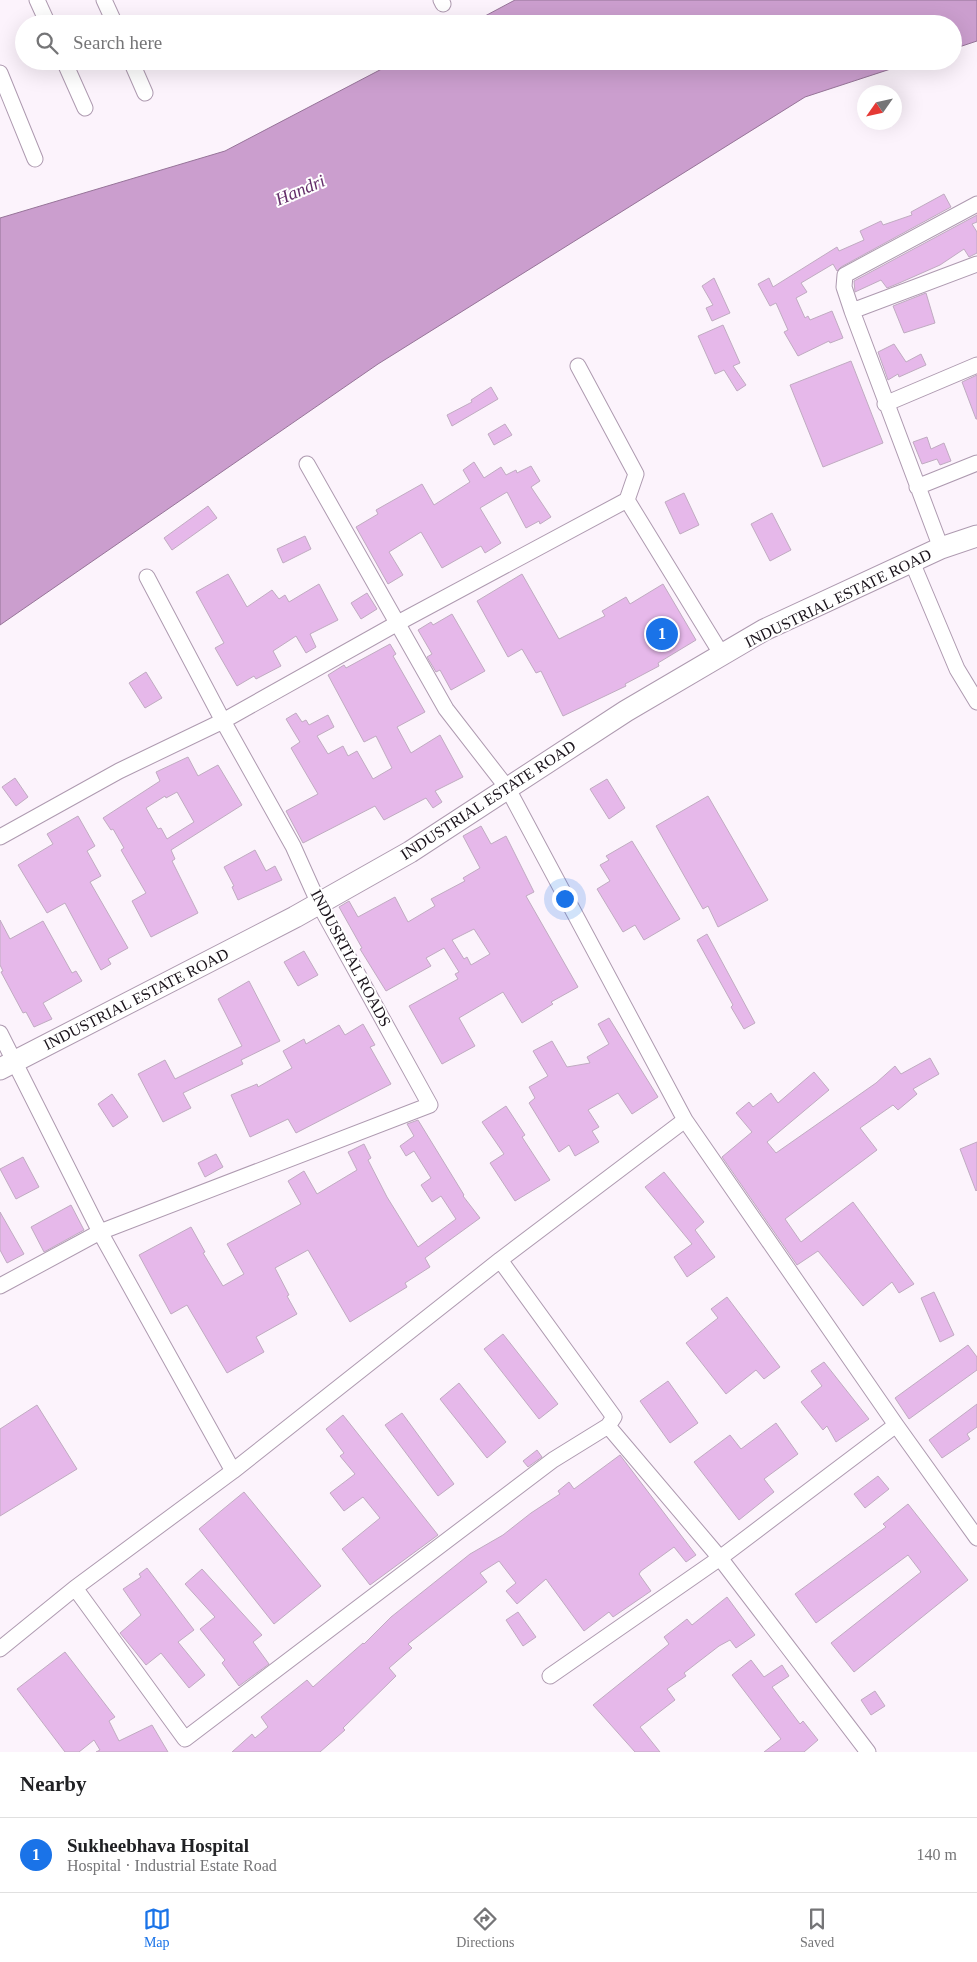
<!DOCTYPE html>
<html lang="en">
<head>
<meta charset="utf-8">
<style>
	:root { --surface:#fff; --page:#f2f2f2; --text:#202124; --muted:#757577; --line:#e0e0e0; --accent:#1a73e8 }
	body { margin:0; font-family:"Times New Roman",serif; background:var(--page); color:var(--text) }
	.compass { position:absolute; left:857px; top:85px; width:45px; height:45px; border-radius:50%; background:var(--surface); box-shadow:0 5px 20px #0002; rotate:236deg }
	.you { position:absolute; left:564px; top:898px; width:18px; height:18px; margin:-12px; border:4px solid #fff; border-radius:50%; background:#1a73e8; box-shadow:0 0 0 8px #1a73e833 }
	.badge { display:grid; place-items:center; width:32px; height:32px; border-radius:50%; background:var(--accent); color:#fff; font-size:16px; font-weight:700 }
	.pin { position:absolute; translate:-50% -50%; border:2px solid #fff; box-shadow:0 1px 5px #0006 }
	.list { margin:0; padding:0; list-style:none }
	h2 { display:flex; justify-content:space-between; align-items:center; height:65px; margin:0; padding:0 20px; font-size:21px }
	h2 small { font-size:16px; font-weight:400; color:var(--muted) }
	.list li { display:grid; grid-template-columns:32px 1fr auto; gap:15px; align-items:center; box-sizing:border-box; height:75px; padding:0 20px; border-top:1px solid var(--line) }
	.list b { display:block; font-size:19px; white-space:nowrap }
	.list p { margin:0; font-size:16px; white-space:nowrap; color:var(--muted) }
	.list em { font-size:16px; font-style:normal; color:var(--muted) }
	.icon { flex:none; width:28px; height:28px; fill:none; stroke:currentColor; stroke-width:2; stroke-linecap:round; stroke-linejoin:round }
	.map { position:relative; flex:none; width:977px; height:1752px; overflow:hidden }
	.search { position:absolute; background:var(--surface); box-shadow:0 5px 20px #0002; left:15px; right:15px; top:15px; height:55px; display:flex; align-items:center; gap:12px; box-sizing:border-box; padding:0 18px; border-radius:28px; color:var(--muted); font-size:19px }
	.sheet { height:140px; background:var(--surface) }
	nav { display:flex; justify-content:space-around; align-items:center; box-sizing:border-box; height:70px; border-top:1px solid var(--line); background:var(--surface); font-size:14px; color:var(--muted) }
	nav a { display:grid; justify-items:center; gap:2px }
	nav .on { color:var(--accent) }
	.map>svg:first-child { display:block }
</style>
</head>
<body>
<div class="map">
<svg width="977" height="1752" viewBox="0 0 977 1752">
	<rect width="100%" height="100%" fill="#fcf3fc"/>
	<path fill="#cb9ece" stroke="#967498" d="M515 0H977V41L953 49V24H470Z
		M397 61H915L805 97 378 364 0 625V218L225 151Z"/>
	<path fill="#e6b8ea" stroke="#c0abc1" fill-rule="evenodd" d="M944 194 951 207 841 267 837 271 833 264 801 283 807 292 796 298 805 318 808 316 810 320 832 311 843 338 830 343 829 341 798 356 784 332 788 330 776 303 770 306 758 284 769 278 773 287 837 247 839 251 864 240 860 231 881 221 883 225 912 215 911 212Z
		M977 215V222L972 224 977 232V253L969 257 964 249 940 265 897 284 887 288 881 280 855 292 854 281Z
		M714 278 730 313 712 321 706 308 713 305 702 286Z
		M926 293 935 323 904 333 893 306Z
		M723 325 740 363 733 366 746 385 737 391 724 370 715 374 698 336Z
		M894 344 906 362 921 354 926 365 899 377 898 374 888 380 878 352Z
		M851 361 883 443 823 467 790 385Z
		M977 375V419H976L962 382Z
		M491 387 498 399 452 426 447 415 472 402 471 400Z
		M505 424 512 435 494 445 488 434Z
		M927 437 931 449 944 443 951 461 940 465 937 459 922 464 913 442Z
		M474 462 484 478 501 467 506 475 516 470 517 473 531 466 540 481 531 487 551 517 540 524 539 521 526 528 507 492 480 508 501 543 485 553 481 546 442 568 421 532 389 552 403 575 388 584 356 527 378 514 376 510 422 484 434 505 470 482 463 470Z
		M684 493 699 525 680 534 665 502Z
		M208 506 217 518 172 550 164 538Z
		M772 513 791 550 770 561 751 524Z
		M305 536 311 549 283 563 277 549Z
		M228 574 247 607 272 590 279 599 285 595 289 602 319 584 338 620 310 634 316 647 306 653 296 636 273 651 281 666 256 679 254 676 237 686 215 648 224 643 196 592Z
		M522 574 559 639 605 616 602 611 626 597 630 604 663 584 696 640 658 663 659 666 625 684 626 686 563 716 541 671 536 673 522 649 508 657 477 601Z
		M367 593 377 609 361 619 351 603Z
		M452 614 485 671 451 690 440 670 436 672 427 657 432 654 418 630 431 622 433 625Z
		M390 644 396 654 393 656 425 712 397 727 411 753 440 735 463 777 435 791 442 802 433 808 426 798 384 820 375 806 303 843 286 811 318 794 291 748 300 742 286 719 296 713 302 722 306 720 309 725 328 715 334 727 317 736 328 754 343 746 348 756 357 751 373 779 392 768 376 736 364 742 328 675 344 665 346 668Z
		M146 672 162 698 145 708 129 683Z
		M188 757 198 776 218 765 242 805 171 850 175 859 172 861 198 913 151 937 132 901 146 893 121 850 124 848 113 829 111 830 103 818 160 781 156 772ZM177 792 194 822 167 839 161 828 158 829 146 808 165 796 166 798Z
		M15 778 28 797 16 806 2 787Z
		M607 779 625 808 609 819 590 789Z
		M708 796 768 900 718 927 708 906 703 909 656 826Z
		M78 816 95 846 87 851 101 876 90 882 128 948 108 959 111 964 101 970 65 903 47 913 18 865 53 844 47 834Z
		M481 826 491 844 506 836 534 892 526 896 578 987 551 1002 553 1004 522 1023 503 992 459 1018 475 1046 442 1064 409 1006 458 979 455 974 459 972 444 948 426 958 431 966 386 991 360 949 362 948 339 907 349 901 358 917 395 897 408 922 435 906 431 899 465 881 463 878 480 868 463 836ZM474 929 490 954 471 965 467 957 464 959 452 940Z
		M632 841 680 919 644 940 635 925 623 932 597 889 610 881 600 865 609 860 606 856Z
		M255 850 266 871 275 866 282 880 238 900 232 887 234 886 224 867Z
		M0 920 10 939 43 921 72 973 76 971 82 981 43 1003 52 1019 34 1027 26 1012 23 1013 1 972 3 971 0 965Z
		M707 934 755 1023 744 1029 731 1007 733 1005 697 940Z
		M304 951 318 975 298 986 284 962Z
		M249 981 280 1041 241 1060 243 1064 183 1093 191 1108 163 1122 138 1074 165 1060 175 1079 242 1046 218 999Z
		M609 1018 658 1097 632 1114 618 1093 588 1110 599 1127 592 1131 599 1142 575 1156 569 1145 559 1152 529 1103 535 1098 529 1087 548 1076 533 1051 552 1041 567 1067 590 1063 587 1057 609 1044 598 1024Z
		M363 1024 375 1045 370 1047 391 1084 296 1133 288 1119 250 1137 231 1095 257 1084 258 1087 292 1068 283 1051 304 1039 306 1044 339 1025 345 1035Z
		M930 1058 939 1074 913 1089 917 1094 898 1110 893 1105 860 1128 877 1150 785 1219 801 1242 853 1202 914 1284 899 1293 892 1282 863 1306 818 1251 797 1265 722 1157 752 1132 736 1113 749 1102 753 1107 771 1093 778 1103 814 1072 829 1090 767 1142 776 1153 876 1083 895 1066 901 1074Z
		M112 1094 128 1117 113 1127 98 1104Z
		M506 1106 525 1135 522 1137 550 1180 515 1201 490 1163 504 1154 482 1122Z
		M418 1120 464 1195 463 1196 480 1218 425 1258 430 1267 405 1283 407 1287 350 1322 308 1250 275 1268 289 1295 287 1296 297 1314 256 1337 264 1352 227 1373 187 1305 171 1314 139 1255 191 1227 205 1252 203 1253 223 1286 244 1274 227 1244 301 1204 288 1181 304 1171 317 1194 357 1170 348 1152 364 1144 371 1158 368 1160 387 1197 418 1247 456 1219 441 1196 432 1202 421 1185 431 1178 414 1151 406 1156 400 1146 414 1136 407 1124Z
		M977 1142V1190L976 1191 960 1149Z
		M216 1154 223 1167 205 1177 198 1163Z
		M23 1157 39 1187 16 1199 0 1169Z
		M664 1172 704 1222 695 1230 715 1257 687 1277 674 1257 692 1244 645 1187Z
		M71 1205 84 1230 44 1252 31 1227Z
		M0 1212 24 1254 7 1263 0 1250Z
		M934 1292 954 1335 940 1342 921 1298Z
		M727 1297 780 1367 764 1379 756 1370 726 1394 686 1343 718 1318 711 1309Z
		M503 1334 558 1404 539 1419 484 1349Z
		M968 1345 977 1357V1370L909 1419 895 1398Z
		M824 1362 869 1419 836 1442 827 1426 823 1430 801 1402 822 1386 811 1371Z
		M668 1381 698 1423 670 1443 640 1401Z
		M459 1383 506 1442 487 1458 440 1399Z
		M977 1404V1427L967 1434 970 1439 942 1458 929 1440Z
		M37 1405 77 1469 0 1516V1429Z
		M402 1413 454 1484 438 1496 385 1425Z
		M343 1415 438 1535 370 1585 342 1549 380 1518 363 1497 344 1511 330 1493 355 1474 340 1456 344 1453 326 1429Z
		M776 1423 798 1454 764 1479 774 1492 739 1520 694 1462 730 1435 741 1449Z
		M537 1450 542 1457 528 1467 523 1461Z
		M620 1455 696 1555 686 1562 674 1547 641 1571 639 1574 651 1591 613 1617 609 1612 584 1631 546 1579 517 1604 506 1591 516 1583 499 1561 480 1573 487 1582 408 1644 412 1648 389 1668 396 1676 343 1728 345 1730 320 1752H232L252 1734 255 1738 268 1727 261 1717 307 1680 313 1687 363 1643 364 1644 391 1617 470 1554 503 1535 531 1513 560 1494 558 1491 569 1482 574 1489Z
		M878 1476 889 1489 865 1508 854 1494Z
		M244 1492 321 1586 274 1624 199 1529Z
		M908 1504 968 1580 854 1672 831 1643 921 1572 908 1555 816 1623 795 1594 886 1527 883 1524Z
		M147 1568 194 1630 178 1642 205 1675 189 1688 161 1653 146 1665 120 1633 141 1615 123 1589 141 1577 139 1574Z
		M202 1569 262 1635 253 1642 269 1664 239 1686 222 1663 225 1660 200 1629 215 1617 185 1584Z
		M727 1597 755 1635 736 1648 730 1640 719 1646 684 1673 686 1676 667 1689 675 1700 640 1727 660 1752H635L593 1705 669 1644 664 1637 687 1619 692 1625Z
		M518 1612 536 1637 523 1646 506 1620Z
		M65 1652 115 1717 109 1721 119 1741 152 1725 168 1752H96L100 1750 94 1740 79 1752H65L17 1689Z
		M751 1660 764 1677 782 1665 789 1676 772 1687 800 1724 803 1721 818 1740 804 1752H764L781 1739 732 1675Z
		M875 1691 885 1706 871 1715 861 1700Z"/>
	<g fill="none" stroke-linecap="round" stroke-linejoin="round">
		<g stroke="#ae9ab0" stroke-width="17">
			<path id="street" d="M37 0 48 24
				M104 0 115 24
				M441 0 443 4
				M64 61 85 108
				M131 61 145 93
				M0 73 35 159
				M852 311 844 287 845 275 977 204
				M578 366 636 474 627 500
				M885 404 977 365
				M307 464 446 709 508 789 685 1120
				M917 487 977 463
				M941 548 852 311 977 264
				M912 562 957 669 977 702
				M147 577 223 721 396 624 627 500 722 655
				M0 837 119 771 223 721 293 846 319 904 430 1105 100 1232 0 1286
				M0 1033 100 1232 233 1471 75 1588 0 1649
				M500 1260 685 1120 896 1425 977 1538
				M608 1426 720 1558 868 1752
				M75 1588 185 1739 553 1460 608 1426 614 1417 500 1260 233 1471
				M550 1676 720 1558 896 1425"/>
		</g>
		<g stroke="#ae9ab0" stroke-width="23">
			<path id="secondary" d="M0 1069 295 917 410 852 626 711 764 630 941 548 977 536"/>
		</g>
		<use href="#street" stroke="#fff" stroke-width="15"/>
		<use href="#secondary" stroke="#fff" stroke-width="21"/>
	</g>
	<g text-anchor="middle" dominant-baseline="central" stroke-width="4" stroke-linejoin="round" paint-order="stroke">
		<g font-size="16" fill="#1a131b" stroke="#fff">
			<text transform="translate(838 598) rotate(-26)">INDUSTRIAL ESTATE ROAD</text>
			<text transform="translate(488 800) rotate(-33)">INDUSTRIAL ESTATE ROAD</text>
			<text transform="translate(351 958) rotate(62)">INDUSRTIAL ROADS</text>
			<text transform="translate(136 999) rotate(-27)">INDUSTRIAL ESTATE ROAD</text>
		</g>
		<g font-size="18" font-style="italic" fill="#632e69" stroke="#fff">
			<text transform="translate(300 190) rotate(-23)">Handri</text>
		</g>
	</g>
</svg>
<svg class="compass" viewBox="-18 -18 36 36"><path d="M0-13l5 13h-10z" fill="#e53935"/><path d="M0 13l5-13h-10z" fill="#757577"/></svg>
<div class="you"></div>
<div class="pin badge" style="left:662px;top:634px">1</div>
<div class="search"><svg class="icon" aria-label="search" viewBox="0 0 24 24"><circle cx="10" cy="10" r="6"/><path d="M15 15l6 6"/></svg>Search here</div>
</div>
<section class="sheet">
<h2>Nearby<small></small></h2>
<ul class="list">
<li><span class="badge">1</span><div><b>Sukheebhava Hospital</b><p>Hospital · Industrial Estate Road</p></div><em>140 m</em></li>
</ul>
</section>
<nav>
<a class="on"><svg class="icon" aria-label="map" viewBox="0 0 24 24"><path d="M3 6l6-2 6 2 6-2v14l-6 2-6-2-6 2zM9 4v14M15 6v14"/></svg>Map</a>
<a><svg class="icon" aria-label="directions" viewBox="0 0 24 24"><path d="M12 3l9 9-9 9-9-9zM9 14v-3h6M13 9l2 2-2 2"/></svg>Directions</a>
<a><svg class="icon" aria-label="saved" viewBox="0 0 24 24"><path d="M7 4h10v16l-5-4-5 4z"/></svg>Saved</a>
</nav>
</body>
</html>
